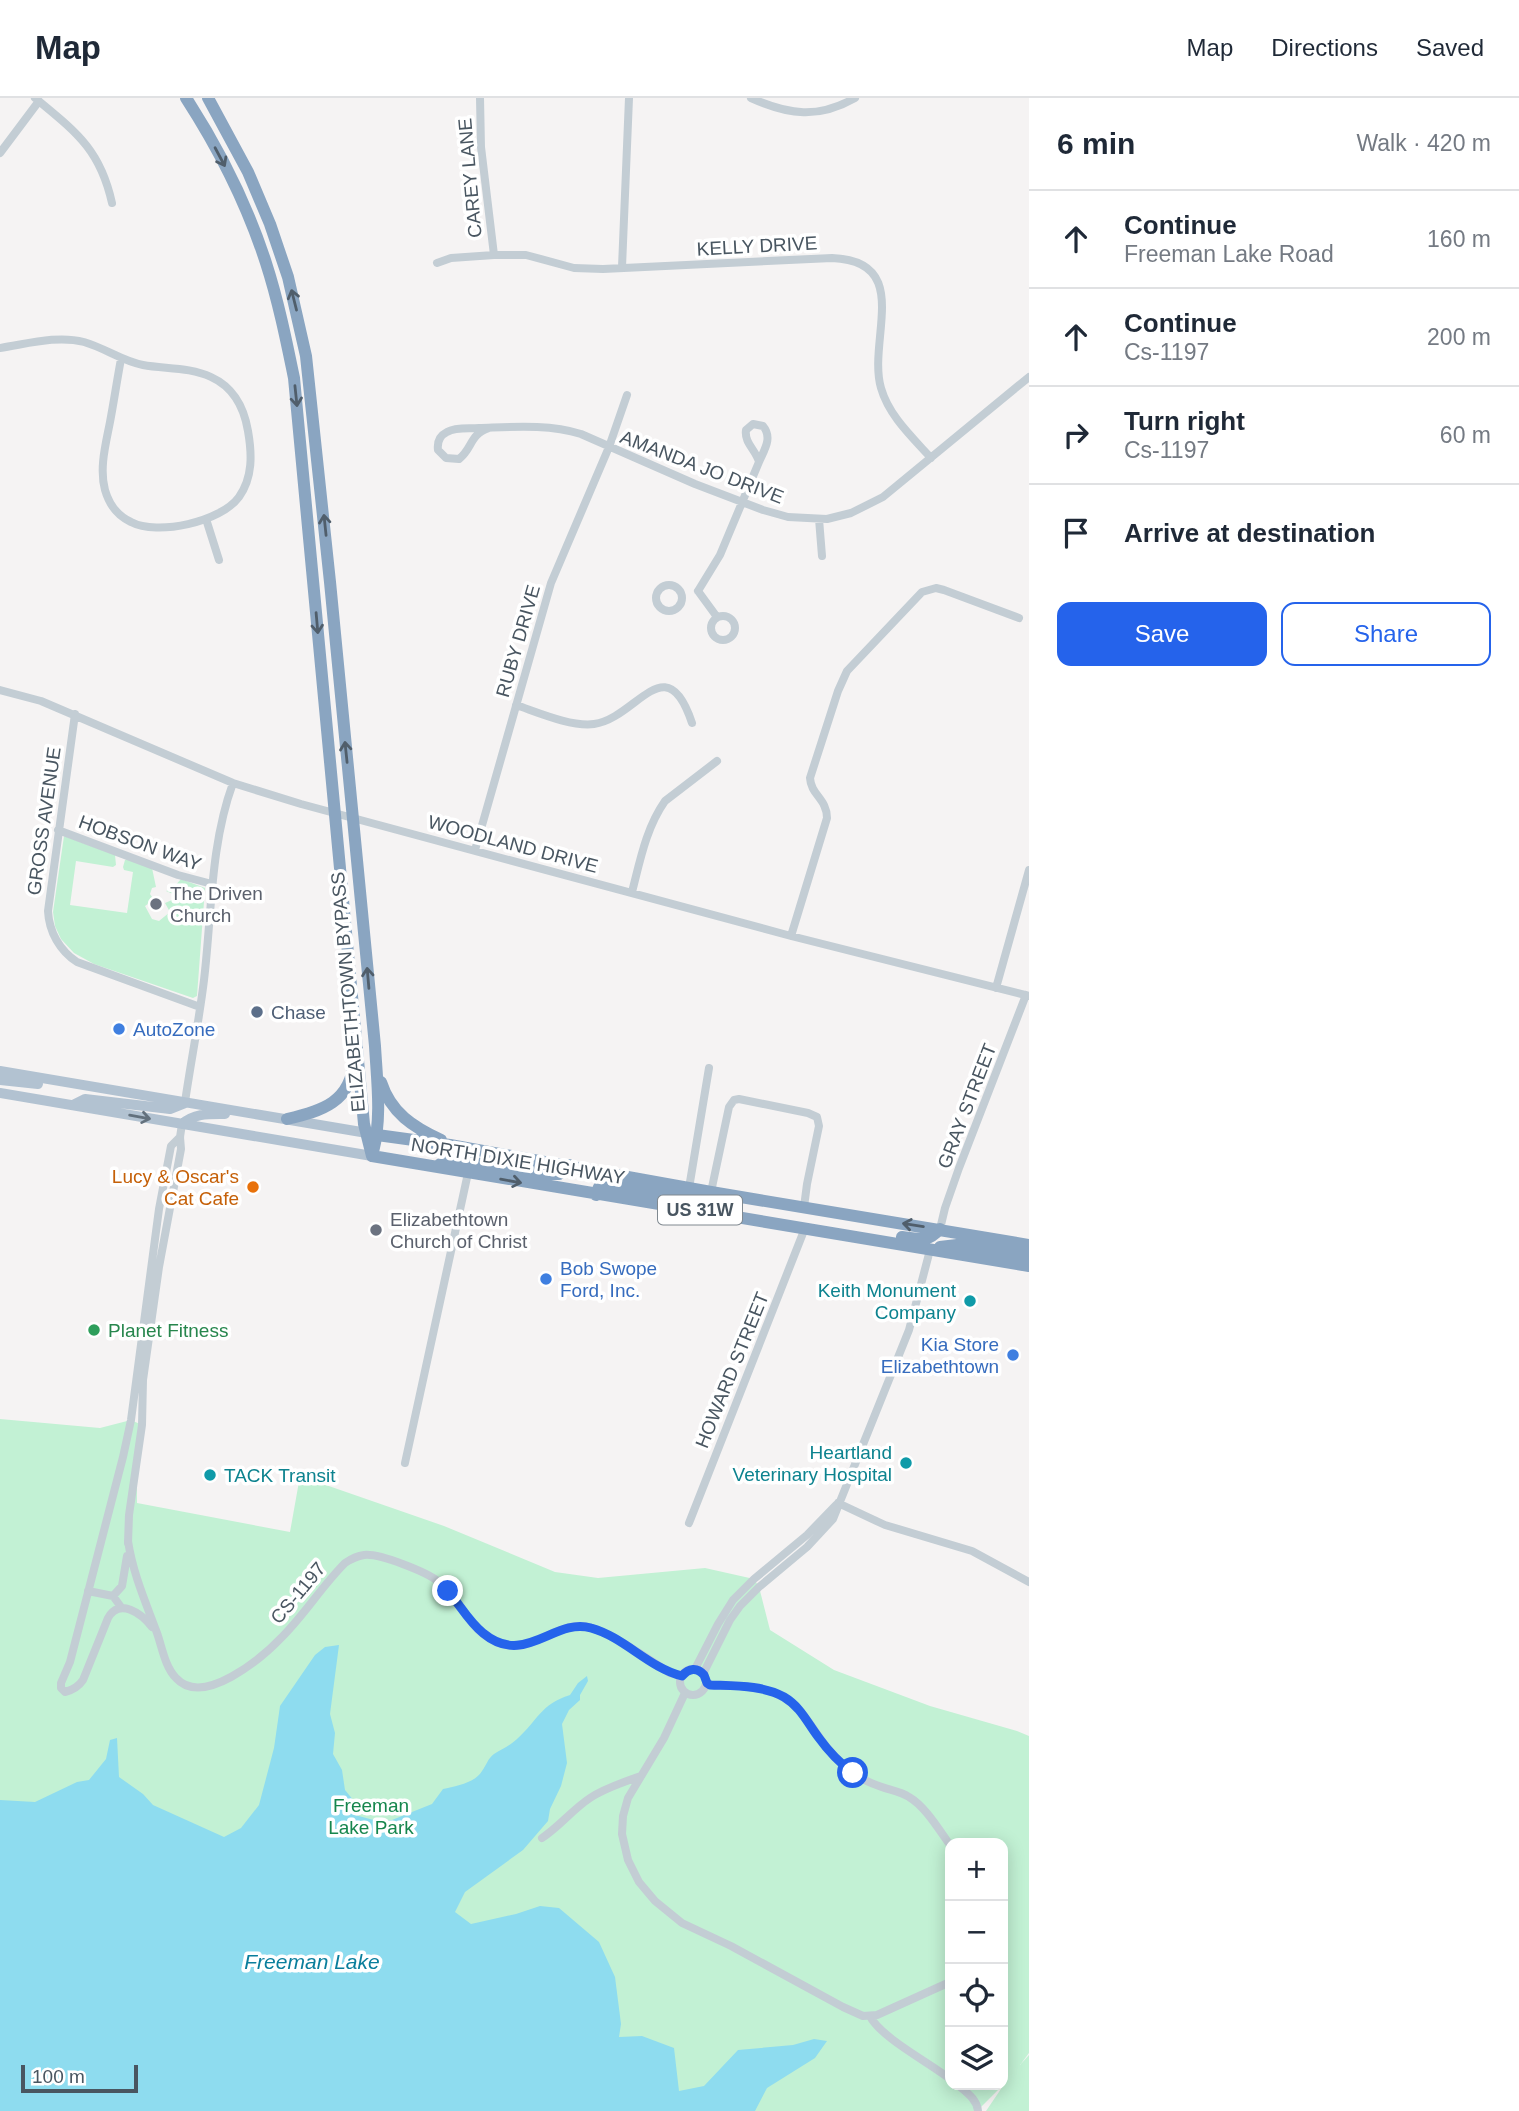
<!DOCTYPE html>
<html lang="en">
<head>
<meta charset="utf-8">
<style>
	:root { --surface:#fff; --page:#f2f2f3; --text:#1f2937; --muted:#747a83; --line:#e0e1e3; --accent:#2563eb }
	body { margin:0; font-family:Helvetica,sans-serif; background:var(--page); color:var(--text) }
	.controls { position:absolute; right:21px; bottom:21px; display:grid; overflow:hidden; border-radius:14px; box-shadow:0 4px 18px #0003 }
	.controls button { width:63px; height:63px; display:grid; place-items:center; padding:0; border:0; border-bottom:2px solid var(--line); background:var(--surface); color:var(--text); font:35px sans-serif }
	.scale { position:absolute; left:21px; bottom:18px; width:117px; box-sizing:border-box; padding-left:7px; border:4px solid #495661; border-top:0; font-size:19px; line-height:24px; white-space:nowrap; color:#495661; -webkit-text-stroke:5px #fff; paint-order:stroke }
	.stop { position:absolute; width:21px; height:21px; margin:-16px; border:5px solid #2563eb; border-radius:50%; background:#fff }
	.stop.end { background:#2563eb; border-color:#fff; box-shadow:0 2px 7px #0008 }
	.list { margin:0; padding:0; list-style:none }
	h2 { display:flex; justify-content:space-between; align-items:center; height:91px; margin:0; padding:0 28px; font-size:30px }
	h2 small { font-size:23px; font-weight:400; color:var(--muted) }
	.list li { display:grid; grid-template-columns:46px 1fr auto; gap:21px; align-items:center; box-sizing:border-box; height:98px; padding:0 28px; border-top:2px solid var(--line) }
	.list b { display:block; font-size:26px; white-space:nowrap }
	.list p { margin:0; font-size:23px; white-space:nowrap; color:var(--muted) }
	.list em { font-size:23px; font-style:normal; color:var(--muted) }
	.actions { display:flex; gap:14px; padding:21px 28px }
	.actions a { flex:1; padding:16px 0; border:2px solid var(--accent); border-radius:14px; text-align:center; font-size:24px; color:var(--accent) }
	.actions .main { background:var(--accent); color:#fff }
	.icon { flex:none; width:38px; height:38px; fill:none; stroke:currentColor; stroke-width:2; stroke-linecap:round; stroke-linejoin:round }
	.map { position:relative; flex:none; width:1029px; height:2013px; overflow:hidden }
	header { display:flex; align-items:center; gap:42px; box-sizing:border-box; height:98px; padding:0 35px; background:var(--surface); border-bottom:2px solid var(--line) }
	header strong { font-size:33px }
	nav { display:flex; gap:38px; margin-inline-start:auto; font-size:24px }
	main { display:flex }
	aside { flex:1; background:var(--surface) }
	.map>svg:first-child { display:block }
</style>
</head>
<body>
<header>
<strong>Map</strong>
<nav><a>Map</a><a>Directions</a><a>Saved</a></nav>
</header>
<main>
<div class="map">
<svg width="1029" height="2013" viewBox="0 0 1029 2013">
	<rect width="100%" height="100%" fill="#f5f3f3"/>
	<path fill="#c2f1d4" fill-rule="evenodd" d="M64 738 115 757 116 767 113 769 76 763 70 807 127 815 133 774 124 772 123 769 125 762 129 761 152 770 156 789 152 790 150 796 154 802 145 808 152 821 159 823 170 814 165 805 172 802 173 796 166 793 173 790 181 781 205 790 197 898 193 900 94 866 74 855 61 841 55 828 53 814Z
		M0 1321 100 1330 131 1322 142 1327 137 1355V1405L290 1434 300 1378 444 1428 555 1474 598 1480 705 1470 754 1481 759 1489 770 1532 834 1572 930 1608 1017 1633 1029 1638V1955L1020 1967 1029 1957V2013H986L1005 1985 977 2013H0ZM950 1745H1003V1987H950Z"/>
	<path fill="#8edcef" d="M339 1547 330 1616 335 1635 333 1656 342 1672 345 1692 354 1703 355 1717 381 1724 392 1722 432 1706 443 1691C456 1688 475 1685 482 1673 486 1668 488 1660 494 1656 502 1651 511 1647 517 1641 538 1622 541 1606 570 1597L578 1585 587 1578 588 1583 580 1597V1602L569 1612 562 1626 567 1665 561 1688 550 1711 548 1723 523 1752 465 1794 455 1814 471 1826 516 1816 540 1808 559 1810 599 1844 615 1879 621 1926 619 1939 642 1938 674 1950 679 1993 704 1988 738 1952 793 1947 814 1941 827 1943 815 1960 767 1990 755 2013H0V1702L35 1704 77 1684 89 1682 106 1661 110 1642 117 1640 119 1679 143 1696 153 1707 224 1739 241 1730 259 1707 274 1650 280 1608 315 1557 325 1549Z"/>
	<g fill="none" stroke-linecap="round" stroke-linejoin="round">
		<path stroke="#c3cdd4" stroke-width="8" d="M35 0C76 34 100 51 112 105
			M480 0 481 49 494 157
			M751 0C789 17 818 21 855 0
			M0 55 39 3
			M437 165 451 160 494 157H526L574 170 603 171 832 160C914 163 867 242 881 290 889 318 912 339 931 360
			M622 169 629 0
			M0 250C27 246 57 237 84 244 105 250 122 263 143 267 165 271 190 269 211 279 233 289 244 309 248 333 252 356 253 379 239 399 221 424 157 438 131 424 118 418 109 406 105 392 99 370 106 345 110 324 114 303 117 282 121 261
			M489 330C469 337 473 350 459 361L446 360 438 352C437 344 439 338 447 334 456 329 469 331 479 330 513 329 548 326 581 336L695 386 763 412 788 419 827 421 851 415 883 399 1029 279
			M206 421 219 462
			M819 421 822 458
			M656 500a13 13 0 1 1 26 0a13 13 0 1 1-26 0Z
			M698 493 720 457 759 364C756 352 744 345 746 332L753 326 763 328C773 340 764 352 759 364
			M698 493 717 519
			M711 530a12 12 0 1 1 24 0a12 12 0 1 1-24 0Z
			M0 592 41 603 233 685 301 706 791 838 1029 898
			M516 607C537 614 571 629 594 626 637 620 666 547 692 625
			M75 616 48 813C49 834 60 853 77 864L200 909
			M58 732 178 777 212 786
			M475 752 551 485 609 349 627 297
			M632 794C640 763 646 730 665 703L717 663
			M791 838 827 720C827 701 811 697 810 680L838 593 847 573 922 494 936 490 944 492 1019 520
			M996 890 1029 772
			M185 1004C191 963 199 923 204 882 212 815 210 748 233 685
			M689 1090 709 970
			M711 1094 729 1009 734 1002 739 1001 808 1015 817 1019 819 1028 807 1086 804 1109
			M940 1131 945 1110 959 1070 1026 897
			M405 1365 468 1075
			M838 1405 885 1427 972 1453 1029 1484
			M689 1425 805 1130
			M128 1443C133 1476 146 1505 157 1535 162 1549 165 1569 176 1580 203 1610 262 1560 282 1539 305 1516 322 1488 345 1465 351 1461 357 1458 364 1457 379 1455 427 1474 439 1484 459 1499 467 1527 489 1540 527 1563 547 1528 581 1528 605 1529 649 1562 670 1575L682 1578
			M128 1445 129 1417 142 1327 143 1282 159 1169 181 1051 180 1039 182 1026
			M88 1493 113 1498 121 1509
			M113 1498 122 1488 127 1458
			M152 1529C142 1516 119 1499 108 1520L83 1582C79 1588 73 1592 65 1594L61 1590V1585L70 1564 123 1359 131 1322 159 1111 171 1048 180 1039
			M680 1584a13 13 0 1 1 26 0a13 13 0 1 1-26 0Z
			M695 1571 718 1526 733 1502 754 1481 807 1437 836 1407
			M703 1576 730 1522 740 1508 759 1489 807 1449 833 1421 909 1232 930 1152
			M707 1585 710 1587C734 1588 762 1587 783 1599 808 1613 818 1644 839 1663 850 1674 864 1683 879 1688 889 1692 900 1693 909 1699 926 1709 939 1732 950 1747
			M685 1595 664 1640 628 1700 623 1718 622 1736 628 1762 639 1784 655 1803 682 1825 731 1848 843 1909 863 1918 877 1917 950 1884
			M542 1740C560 1728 572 1712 590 1700 605 1690 624 1684 641 1678
			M870 1918C880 1939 930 1965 950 1981
			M958 1987C966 1994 977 2001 978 2013"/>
		<path stroke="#b2c2d1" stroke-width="10" d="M0 973 367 1035
			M0 982 38 986
			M0 995 372 1058
			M73 1007 85 1001 170 1011 185 1005
			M182 1026C195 1015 209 1016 225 1016"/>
		<path stroke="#8aa5c1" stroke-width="12" d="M186 0C219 51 247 106 266 165 278 202 286 241 294 280L364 1026 372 1058
			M208 0 248 74 270 126 288 179 306 258 330 484 375 948C377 984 382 1019 373 1054
			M381 984C391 1015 413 1029 441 1042
			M287 1021C322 1013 351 1004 354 963
			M370 1036 450 1047 711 1094 1029 1147
			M372 1058 1029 1168
			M439 1067 444 1064 487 1066 552 1076H559L569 1067
			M596 1097 599 1089 607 1087 718 1106 738 1101
			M902 1139C920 1141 927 1145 940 1131
			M940 1149 957 1147 1029 1158"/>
	</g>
	<defs><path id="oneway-shaft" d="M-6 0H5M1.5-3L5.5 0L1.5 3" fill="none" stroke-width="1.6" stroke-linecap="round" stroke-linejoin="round" transform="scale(1.75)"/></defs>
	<g stroke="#505e6b">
		<use href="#oneway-shaft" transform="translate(220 59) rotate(62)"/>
		<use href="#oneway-shaft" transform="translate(294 202) rotate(-104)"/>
		<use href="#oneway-shaft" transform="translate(296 298) rotate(84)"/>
		<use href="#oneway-shaft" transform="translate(325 427) rotate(-96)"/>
		<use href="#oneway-shaft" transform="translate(317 525) rotate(85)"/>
		<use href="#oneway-shaft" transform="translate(346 654) rotate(-96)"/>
		<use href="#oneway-shaft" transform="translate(368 880) rotate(-95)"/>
		<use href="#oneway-shaft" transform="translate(511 1083) rotate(10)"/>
		<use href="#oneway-shaft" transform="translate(913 1127) rotate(-171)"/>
	</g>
	<use stroke="#63717d" href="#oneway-shaft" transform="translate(140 1019) rotate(10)"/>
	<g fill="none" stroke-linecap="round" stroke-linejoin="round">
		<path stroke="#2563eb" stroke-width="9" d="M448 1493C460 1507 469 1524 483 1535 525 1570 554 1519 591 1530 624 1539 649 1570 682 1578 689 1570 697 1569 704 1577L707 1585 710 1587C734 1588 763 1587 784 1599 801 1609 808 1626 819 1640 829 1654 840 1665 853 1675"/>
	</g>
	<g fill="#6b7280" stroke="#fff" stroke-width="2.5">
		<circle cx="156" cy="806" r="7"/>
		<circle cx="376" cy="1132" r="7"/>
	</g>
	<circle fill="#5c6f8a" stroke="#fff" stroke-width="2.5" cx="257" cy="914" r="7"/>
	<g fill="#3f7fe0" stroke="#fff" stroke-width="2.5">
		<circle cx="119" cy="931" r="7"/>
		<circle cx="546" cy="1181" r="7"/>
		<circle cx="1013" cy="1257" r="7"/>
	</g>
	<circle fill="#e8710a" stroke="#fff" stroke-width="2.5" cx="253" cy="1089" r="7"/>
	<g fill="#0f9aa8" stroke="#fff" stroke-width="2.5">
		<circle cx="970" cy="1203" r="7"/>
		<circle cx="906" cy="1365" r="7"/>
		<circle cx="210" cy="1377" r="7"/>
	</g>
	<circle fill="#2e9e5b" stroke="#fff" stroke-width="2.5" cx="94" cy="1232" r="7"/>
	<g text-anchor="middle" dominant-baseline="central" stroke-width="7" stroke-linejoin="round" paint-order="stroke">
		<rect fill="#fff" stroke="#808990" stroke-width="2" x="658" y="1097.5" width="84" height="29" rx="5"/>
		<g font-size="18" font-weight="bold" fill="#495661">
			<text x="700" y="1112">US 31W</text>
		</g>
		<g font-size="19" fill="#495661" stroke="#fff">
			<text transform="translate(470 80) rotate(-95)">CAREY LANE</text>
			<text transform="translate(757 148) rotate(-3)">KELLY DRIVE</text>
			<text transform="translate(702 369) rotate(21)">AMANDA JO DRIVE</text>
			<text transform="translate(518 543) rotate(-74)">RUBY DRIVE</text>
			<text transform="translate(44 723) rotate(-82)">GROSS AVENUE</text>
			<text transform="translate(140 745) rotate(20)">HOBSON WAY</text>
			<text transform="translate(513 746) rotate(15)">WOODLAND DRIVE</text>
			<text transform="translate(348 894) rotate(-95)">ELIZABETHTOWN BYPASS</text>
			<text transform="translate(967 1008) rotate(-69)">GRAY STREET</text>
			<text transform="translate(518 1063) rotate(9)">NORTH DIXIE HIGHWAY</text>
			<text transform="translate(732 1272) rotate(-68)">HOWARD STREET</text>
			<text transform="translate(298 1495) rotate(-50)">CS-1197</text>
		</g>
		<g font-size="19" fill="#5b616d" stroke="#fff" text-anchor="start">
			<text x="170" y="795">The Driven<tspan x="170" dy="22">Church</tspan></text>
			<text x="390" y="1121">Elizabethtown<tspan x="390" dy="22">Church of Christ</tspan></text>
		</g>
		<g font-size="19" fill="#4e5e75" stroke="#fff" text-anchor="start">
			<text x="271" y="914">Chase</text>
		</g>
		<g font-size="19" fill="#366cbe" stroke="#fff" text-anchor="start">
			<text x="133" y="931">AutoZone</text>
			<text x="560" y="1170">Bob Swope<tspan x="560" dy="22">Ford, Inc.</tspan></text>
			<text x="999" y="1246" text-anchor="end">Kia Store<tspan x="999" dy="22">Elizabethtown</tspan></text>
		</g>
		<g font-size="19" fill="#c56008" stroke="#fff" text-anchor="end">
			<text x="239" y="1078">Lucy &amp; Oscar's<tspan x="239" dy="22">Cat Cafe</tspan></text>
		</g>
		<g font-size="19" fill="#0d838f" stroke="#fff" text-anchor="end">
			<text x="956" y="1192">Keith Monument<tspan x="956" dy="22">Company</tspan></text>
			<text x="892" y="1354">Heartland<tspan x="892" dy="22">Veterinary Hospital</tspan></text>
			<text x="224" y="1377" text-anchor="start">TACK Transit</text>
		</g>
		<g font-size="19" fill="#27864d" stroke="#fff" text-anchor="start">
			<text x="108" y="1232">Planet Fitness</text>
		</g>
		<g font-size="19" fill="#16864d" stroke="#fff">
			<text x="371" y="1707">Freeman<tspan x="371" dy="22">Lake Park</tspan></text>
		</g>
		<g font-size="21" font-style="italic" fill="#0a7e9c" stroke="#fff">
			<text x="312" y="1863">Freeman Lake</text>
		</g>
	</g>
</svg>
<div class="controls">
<button>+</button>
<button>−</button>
<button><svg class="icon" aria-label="locate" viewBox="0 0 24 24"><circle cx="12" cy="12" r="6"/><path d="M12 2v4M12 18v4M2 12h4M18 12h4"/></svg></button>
<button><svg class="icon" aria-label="layers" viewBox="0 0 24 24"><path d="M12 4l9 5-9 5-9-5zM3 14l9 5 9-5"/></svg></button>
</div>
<div class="scale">100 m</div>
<div class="stop" style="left:853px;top:1675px"></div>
<div class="stop end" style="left:448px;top:1493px"></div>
</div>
<aside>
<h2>6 min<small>Walk · 420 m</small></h2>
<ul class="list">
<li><svg class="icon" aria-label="ahead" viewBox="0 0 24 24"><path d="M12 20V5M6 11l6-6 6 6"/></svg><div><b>Continue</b><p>Freeman Lake Road</p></div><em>160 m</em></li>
<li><svg class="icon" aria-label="ahead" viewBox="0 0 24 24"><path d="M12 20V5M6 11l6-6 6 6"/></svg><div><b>Continue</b><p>Cs-1197</p></div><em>200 m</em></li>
<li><svg class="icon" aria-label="right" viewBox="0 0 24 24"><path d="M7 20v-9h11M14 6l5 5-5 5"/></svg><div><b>Turn right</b><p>Cs-1197</p></div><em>60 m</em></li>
<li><svg class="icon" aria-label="arrive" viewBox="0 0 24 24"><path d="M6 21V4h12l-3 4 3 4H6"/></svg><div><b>Arrive at destination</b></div></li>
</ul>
<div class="actions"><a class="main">Save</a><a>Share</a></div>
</aside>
</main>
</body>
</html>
